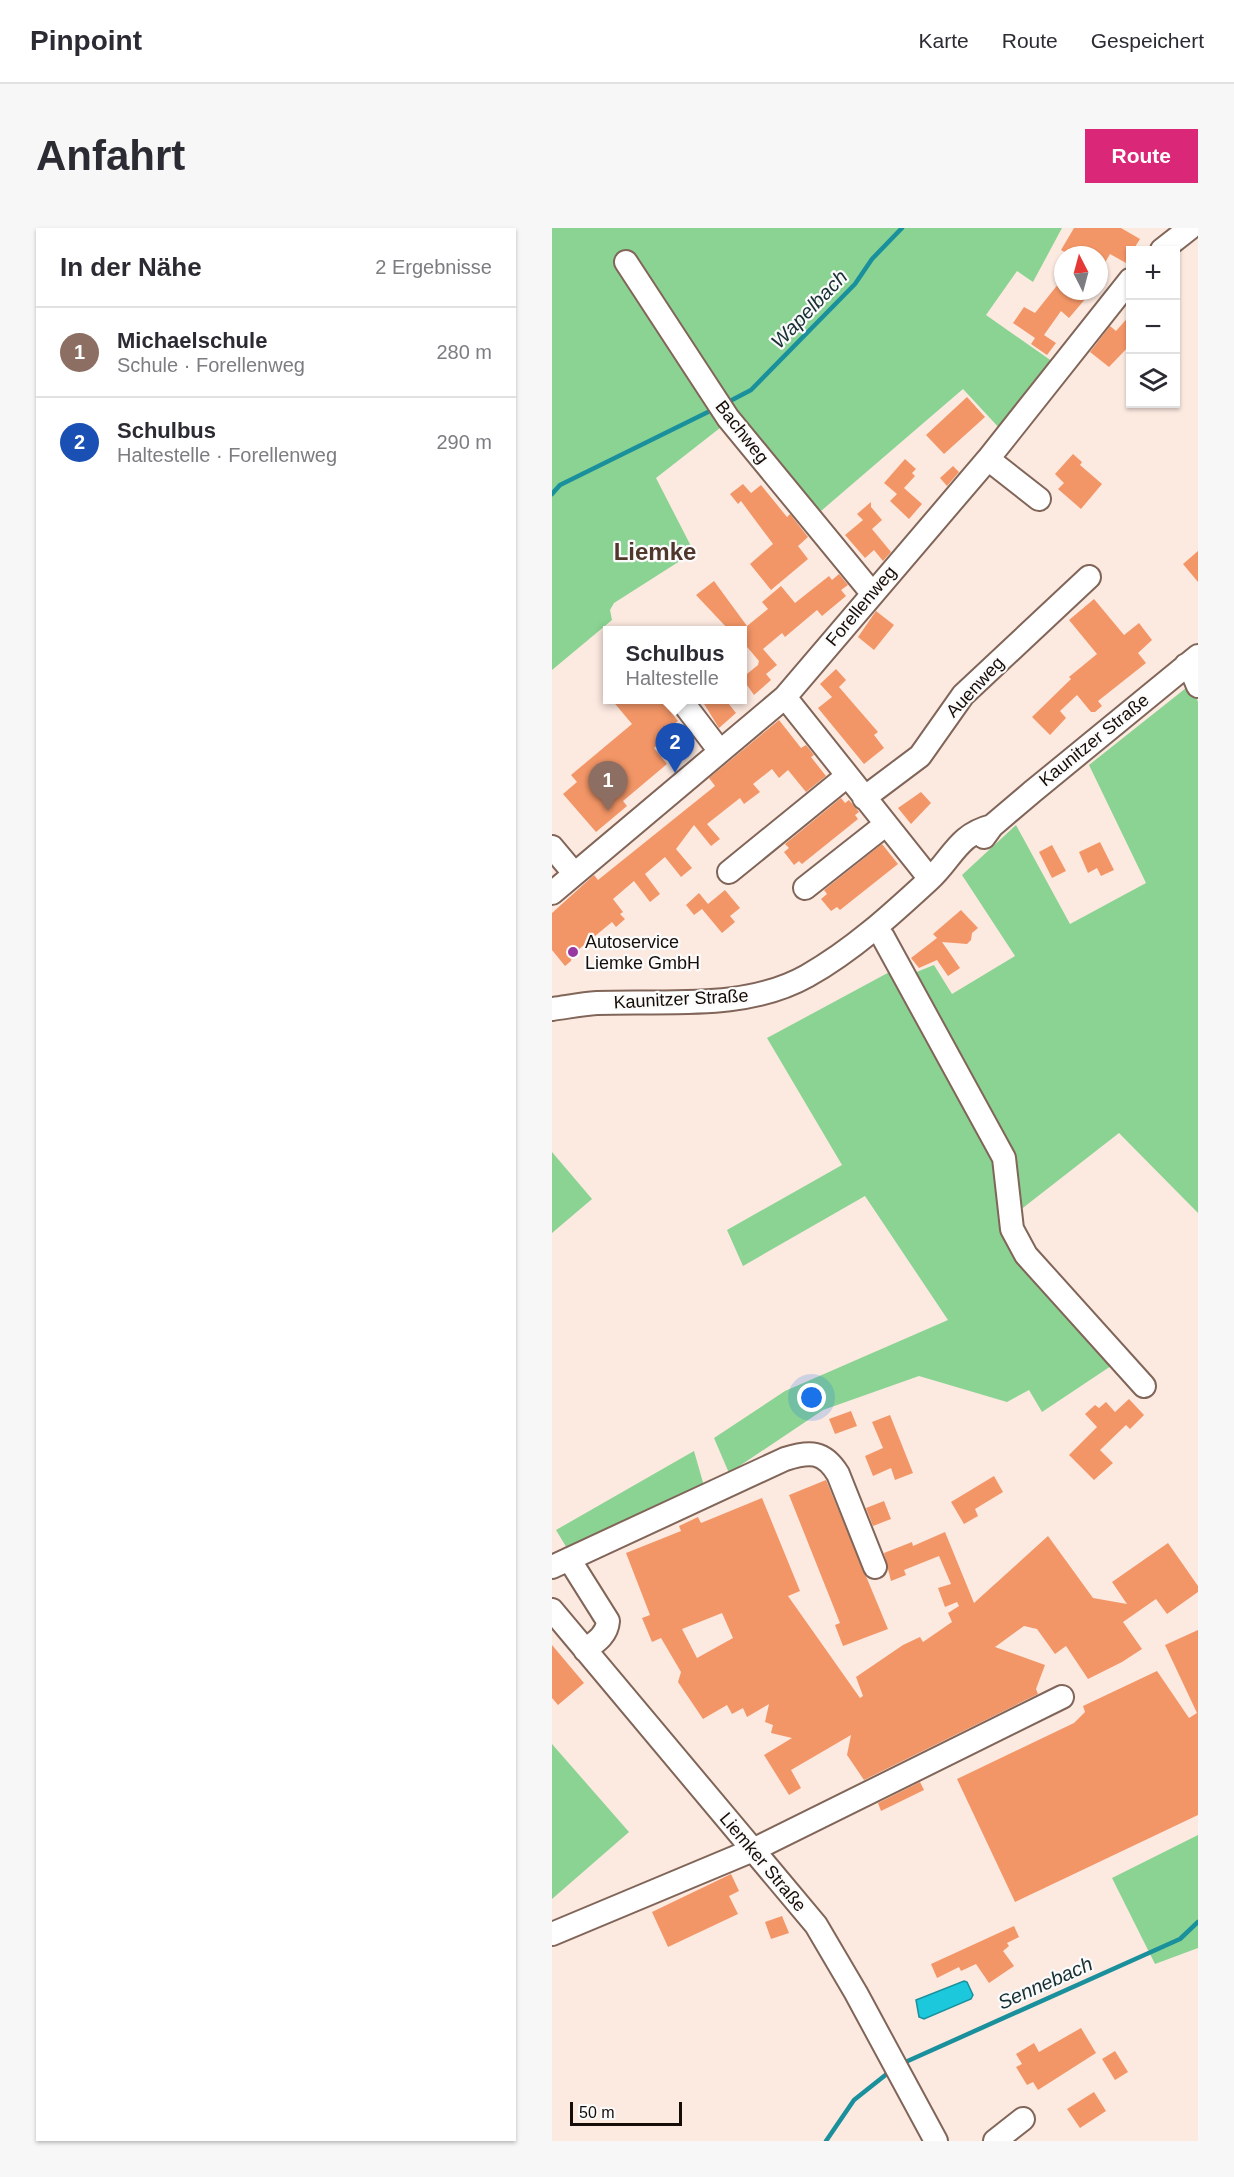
<!DOCTYPE html>
<html lang="de">
<head>
<meta charset="utf-8">
<style>
	:root { --surface:#fff; --page:#f7f7f7; --text:#2b2b33; --muted:#7c7c81; --line:#e1e1e2; --accent:#db2777 }
	body { margin:0; font-family:Helvetica,sans-serif; background:var(--page); color:var(--text) }
	.controls { position:absolute; right:18px; top:18px; display:grid; overflow:hidden; border-radius:0px; box-shadow:0 2px 4px #0004 }
	.controls button { width:54px; height:54px; display:grid; place-items:center; padding:0; border:0; border-bottom:2px solid var(--line); background:var(--surface); color:var(--text); font:30px sans-serif }
	.compass { position:absolute; left:502px; top:18px; width:54px; height:54px; border-radius:50%; background:var(--surface); box-shadow:0 2px 4px #0004; rotate:354deg }
	.scale { position:absolute; left:18px; bottom:15px; width:112px; box-sizing:border-box; padding-left:6px; border:3px solid #170d08; border-top:0; font-size:16px; line-height:21px; white-space:nowrap; color:#170d08; -webkit-text-stroke:4px #fbfbfb; paint-order:stroke }
	.you { position:absolute; left:260px; top:1170px; width:21px; height:21px; margin:-15px; border:4px solid #fff; border-radius:50%; background:#1a73e8; box-shadow:0 0 0 9px #1a73e833 }
	.badge { display:grid; place-items:center; width:39px; height:39px; border-radius:50%; background:var(--accent); color:#fff; font-size:20px; font-weight:700 }
	.pin { position:absolute; translate:-50% -50px; filter:drop-shadow(0 2px 3px #0008) }
	.pin::after { content:''; position:absolute; top:32px; width:21px; height:18px; background:inherit; clip-path:polygon(0 0,100% 0,50% 100%) }
	.popup { position:absolute; left:51px; top:398px; width:144px; height:78px; box-sizing:border-box; display:grid; place-content:center; border-radius:0px; background:var(--surface); filter:drop-shadow(0 2px 4px #0005); font-size:20px; white-space:nowrap; color:var(--muted) }
	.popup b { font-size:22px; color:var(--text) }
	.popup::after { content:''; position:absolute; left:50%; top:100%; margin-left:-12px; border:12px solid transparent; border-top-color:var(--surface) }
	.list { margin:0; padding:0; list-style:none }
	h2 { display:flex; justify-content:space-between; align-items:center; height:78px; margin:0; padding:0 24px; font-size:26px }
	h2 small { font-size:20px; font-weight:400; color:var(--muted) }
	.list li { display:grid; grid-template-columns:39px 1fr auto; gap:18px; align-items:center; box-sizing:border-box; height:90px; padding:0 24px; border-top:2px solid var(--line) }
	.list b { display:block; font-size:22px; white-space:nowrap }
	.list p { margin:0; font-size:20px; white-space:nowrap; color:var(--muted) }
	.list em { font-size:20px; font-style:normal; color:var(--muted) }
	.icon { flex:none; width:33px; height:33px; fill:none; stroke:currentColor; stroke-width:2; stroke-linecap:round; stroke-linejoin:round }
	.map { position:relative; flex:none; width:646px; height:1913px; overflow:hidden; border-radius:0px }
	header { display:flex; align-items:center; gap:36px; box-sizing:border-box; height:84px; padding:0 30px; background:var(--surface); border-bottom:2px solid var(--line) }
	header strong { font-size:28px }
	nav { display:flex; gap:33px; margin-inline-start:auto; font-size:21px }
	.intro { display:flex; align-items:center; justify-content:space-between; box-sizing:border-box; height:144px; padding:0 36px }
	h1 { margin:0; font-size:42px }
	.button { padding:15px 27px; border-radius:0px; background:var(--accent); color:#fff; font-size:21px; font-weight:700 }
	main { display:flex; gap:36px; padding:0 36px }
	aside { flex:1; background:var(--surface); border-radius:0px; box-shadow:0 2px 4px #0004 }
	.map>svg:first-child { display:block }
</style>
</head>
<body>
<header>
<strong>Pinpoint</strong>
<nav><a>Karte</a><a>Route</a><a>Gespeichert</a></nav>
</header>
<div class="intro"><h1>Anfahrt</h1><a class="button">Route</a></div>
<main>
<aside>
<h2>In der Nähe<small>2 Ergebnisse</small></h2>
<ul class="list">
<li><span class="badge" style="background:#8d6e63">1</span><div><b>Michaelschule</b><p>Schule · Forellenweg</p></div><em>280 m</em></li>
<li><span class="badge" style="background:#1a4fb4">2</span><div><b>Schulbus</b><p>Haltestelle · Forellenweg</p></div><em>290 m</em></li>
</ul>
</aside>
<div class="map">
<svg width="646" height="1913" viewBox="0 0 646 1913">
	<rect width="100%" height="100%" fill="#fce9e0"/>
	<path fill="#8ad393" d="M0 0H510L481 54 465 43 434 87 504 136 450 203 411 161 262 289 182 189 104 250 142 324 62 375 58 382 60 392 0 442Z
		M639 456 646 474V985L567 905 463 986 459 935 357 747 382 737 400 766 463 728 410 647 464 597 518 696 594 655 537 537Z
		M343 741 447 936 453 992 565 1134 490 1184 477 1162 455 1174 367 1148 271 1182 177 1245 162 1210 233 1163 396 1092 313 968 191 1038 175 1002 290 937 215 810Z
		M0 924 40 971 0 1005Z
		M142 1223 152 1258 16 1322 4 1302Z
		M0 1516 77 1604 0 1671Z
		M646 1607V1720L603 1736 560 1650Z"/>
	<path fill="#1bc8dc" stroke="#1a909c" stroke-width="1.5" d="M412 1753 415 1754 421 1767 419 1771 372 1791 367 1789 364 1772Z"/>
	<g fill="none" stroke-linecap="round" stroke-linejoin="round">
		<path stroke="#1a909c" stroke-width="4.5" d="M178 173 199 162 303 56 320 31 350 0
			M0 266 8 257 160 182
			M349 1836 628 1711 646 1694
			M274 1913 302 1872 336 1845"/>
	</g>
	<path fill="#f39667" fill-rule="evenodd" d="M522 0H569L588 11 581 22H579L574 35 558 26 547 45V27H518L509 22Z
		M511 50V63H540L517 90 509 83 492 107 504 115 495 127 479 116 483 110 461 95 472 79 483 85Z
		M579 86V116L557 139 538 124 558 98 564 103Z
		M415 169 433 189 392 226 374 207Z
		M521 226 530 234 528 237 550 256 529 281 506 261 512 255 503 246Z
		M353 231 364 241 360 245 363 248 352 260 370 276 357 291 338 273 345 266 332 255Z
		M401 238 407 244 395 258 388 250Z
		M191 256 199 265 209 257 235 289 238 286 256 309 246 318 256 331 219 362 198 336 221 316 189 273 186 276 178 266Z
		M319 274V279L330 292 320 301 339 324 331 333 322 322 313 330 293 307 311 292 305 286Z
		M646 323V354L631 336Z
		M287 346 296 357 289 362 294 368 270 388 265 382 233 409 230 405 211 421 225 437 214 446 219 452 202 467 190 450 206 437 207 433 190 413V402H177L144 367 162 353 195 398 216 381 210 374 229 358 243 375 277 348 280 352Z
		M542 371 572 407 587 395 600 412 586 425 594 435 546 473 550 478 543 484H539L525 467 508 483 514 490 498 507 480 489 519 451 517 449 545 426 517 392Z
		M324 383 342 397 322 422 306 409Z
		M284 441 294 452 287 459 326 504 322 507 332 520 312 536 266 480 280 469 268 456Z
		M59 471H108L126 493 116 501 120 505 102 520 115 536 71 573 75 578 44 604 11 566 25 554 19 547 80 496Z
		M149 471H173L184 485 167 500Z
		M227 492 249 520 254 517 262 527 259 529 274 548 254 564 236 542 227 550 220 541 201 556 208 564 192 576 188 570 155 596 168 611 159 618 142 597 124 621 140 640 129 649 113 629 93 646 108 666 98 674 82 653 61 671 71 684 68 686 73 691 64 699 60 694 20 727 19 733 13 738 0 722V685L42 647 46 652 163 558 157 550Z
		M369 564 379 575 359 596 346 580Z
		M289 570 293 575 297 572 307 584 303 587 306 591 250 636 247 633 242 637 232 624 237 620 233 616Z
		M548 614 562 642 549 648 545 640 536 645 527 624Z
		M330 616 346 636 288 682 285 679 279 683 269 671 275 666 272 662Z
		M500 617 514 643 500 650 487 624Z
		M173 662 188 680 178 688 183 694 170 705 150 681 142 687 134 677 147 665 156 676Z
		M409 682 426 700 420 705 419 712 415 716 390 714 408 740 396 748 385 732 367 740 359 730 385 710 381 706Z
		M577 1171 592 1187 578 1201 574 1197 548 1222 561 1235 542 1252 517 1227 545 1199 533 1186 543 1177 547 1180 554 1174 563 1184Z
		M299 1183 305 1198 283 1206 277 1191Z
		M338 1187 361 1245 343 1252 339 1240 321 1248 313 1228 331 1220 320 1194Z
		M442 1248 451 1264 423 1281 426 1288 412 1296 399 1274Z
		M274 1252 336 1401 291 1418 283 1397 288 1395 237 1267Z
		M210 1270 248 1363 236 1368 308 1470 311 1468 304 1449 351 1417 368 1409 371 1414 400 1394 396 1385 407 1378 405 1374 393 1379 386 1360 399 1356 387 1328 352 1342 354 1347 339 1353 332 1325 360 1314 361 1318 393 1304 422 1375 496 1308 541 1370 575 1376 560 1354 616 1315 646 1358V1364L615 1386 604 1371 571 1394 590 1421 570 1434 536 1451 514 1418 503 1426 485 1401 472 1398 443 1419 493 1437 484 1461 486 1466 312 1552 295 1527 299 1507 239 1542 249 1560 237 1567 212 1527 240 1510 219 1505 221 1497 213 1494 217 1476 195 1489 191 1480 180 1486 175 1477 151 1491 126 1454 129 1444 109 1410 100 1414 90 1390 98 1387 74 1325 129 1303 127 1298 146 1289 149 1295ZM170 1385 181 1410 145 1430 130 1401Z
		M332 1273 339 1291 321 1298 314 1280Z
		M646 1402V1587L463 1674 405 1551 522 1495 533 1484 531 1478 605 1443 637 1490 645 1485 613 1417Z
		M0 1417 32 1455 6 1477 0 1470Z
		M368 1554 372 1562 329 1583 326 1575Z
		M179 1646 187 1663 177 1668 186 1686 116 1719 100 1684Z
		M230 1688 237 1705 219 1711 213 1694Z
		M462 1698 467 1709 455 1715 457 1718 451 1723 462 1738 437 1755 424 1736 409 1743 407 1739 385 1750 379 1736Z
		M529 1800 544 1825 486 1862 481 1854 475 1857 464 1839 470 1836 464 1826 482 1815 487 1824Z
		M563 1823 576 1844 563 1852 550 1831Z
		M542 1864 554 1883 528 1900 515 1881Z"/>
	<g fill="none" stroke-linecap="round" stroke-linejoin="round">
		<g stroke="#806558" stroke-width="26">
			<path id="minor" d="M610 22 638 0
				M74 34 176 190 320 365
				M436 231 487 271
				M634 437 641 446 646 458
				M233 469 378 651
				M129 472 167 522
				M312 570 368 528 411 467 537 349
				M432 609 440 598 480 564 646 428
				M0 619 21 644
				M177 644 295 548
				M253 660 333 597
				M0 665 233 469 436 231 578 52
				M323 700 331 709 452 930 460 1001 474 1027 592 1158
				M0 781C15 779 30 776 45 775 113 772 193 783 255 748 301 722 339 687 377 652 401 630 405 607 440 598
				M17 1331 56 1393C55 1407 44 1414 33 1422
				M0 1339 233 1231C258 1223 272 1223 286 1246L323 1339
				M0 1382 264 1697 304 1765 384 1913
				M0 1706 201 1622 510 1469
				M443 1913 471 1891"/>
		</g>
		<use href="#minor" stroke="#fff" stroke-width="22"/>
	</g>
	<circle fill="#9838a0" stroke="#fbfbfb" stroke-width="2" cx="21" cy="724" r="6"/>
	<g text-anchor="middle" dominant-baseline="central" stroke-width="4.5" stroke-linejoin="round" paint-order="stroke">
		<g font-size="18" fill="#170d08" stroke="#fbfbfb">
			<text transform="translate(190 204) rotate(52)">Bachweg</text>
			<text transform="translate(309 378) rotate(-50)">Forellenweg</text>
			<text transform="translate(423 459) rotate(-47)">Auenweg</text>
			<text transform="translate(542 512) rotate(-39)">Kaunitzer Straße</text>
			<text transform="translate(129 771) rotate(-3)">Kaunitzer Straße</text>
			<text transform="translate(211 1634) rotate(50)">Liemker Straße</text>
		</g>
		<g font-size="18" fill="#170d08" stroke="#fbfbfb" text-anchor="start">
			<text x="33" y="714">Autoservice<tspan x="33" dy="21">Liemke GmbH</tspan></text>
		</g>
		<g font-size="20" font-style="italic" fill="#183034" stroke="#fbfbfb">
			<text transform="translate(257 81) rotate(-46)">Wapelbach</text>
			<text transform="translate(493 1755) rotate(-24)">Sennebach</text>
		</g>
		<g font-size="24" font-weight="bold" fill="#4f372b" stroke="#fbfbfb">
			<text x="103" y="323">Liemke</text>
		</g>
	</g>
</svg>
<div class="controls">
<button>+</button>
<button>−</button>
<button><svg class="icon" aria-label="layers" viewBox="0 0 24 24"><path d="M12 4l9 5-9 5-9-5zM3 14l9 5 9-5"/></svg></button>
</div>
<svg class="compass" viewBox="-18 -18 36 36"><path d="M0-13l5 13h-10z" fill="#e53935"/><path d="M0 13l5-13h-10z" fill="#7c7c81"/></svg>
<div class="scale">50 m</div>
<div class="you"></div>
<div class="pin badge" style="left:56px;top:583px;background:#8d6e63">1</div>
<div class="pin badge" style="left:123px;top:545px;background:#1a4fb4">2</div>
<div class="popup"><b>Schulbus</b>Haltestelle</div>
</div>
</main>
</body>
</html>
